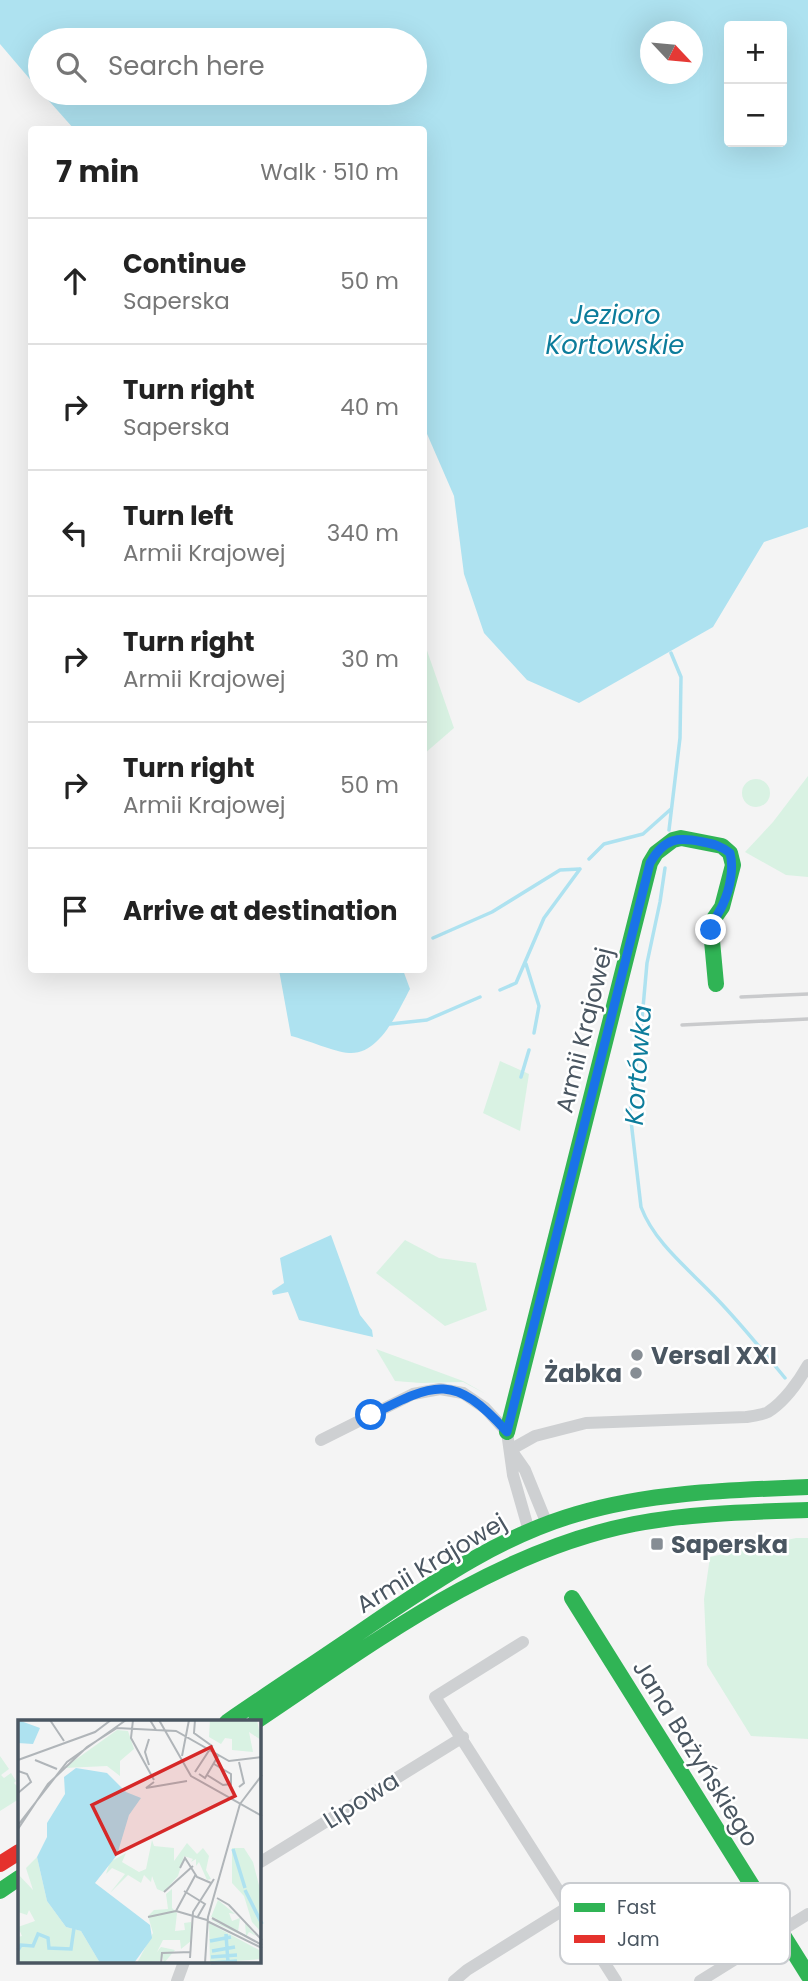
<!DOCTYPE html>
<html lang="en">
<head>
<meta charset="utf-8">
<style>
	:root { --surface:#fff; --page:#f6f6f6; --text:#222; --muted:#767676; --line:#e0e0e0 }
	body { margin:0; font-family:Poppins,sans-serif; background:var(--page); color:var(--text) }
	.controls { position:absolute; right:21px; top:21px; display:grid; overflow:hidden; border-radius:7px; box-shadow:0 7px 28px #0002 }
	.controls button { width:63px; height:63px; display:grid; place-items:center; padding:0; border:0; border-bottom:2px solid var(--line); background:var(--surface); color:var(--text); font:35px sans-serif }
	.compass { position:absolute; left:640px; top:21px; width:63px; height:63px; border-radius:50%; background:var(--surface); box-shadow:0 7px 28px #0002; rotate:116deg }
	.stop { position:absolute; width:21px; height:21px; margin:-16px; border:5px solid #1a73e8; border-radius:50%; background:#fff }
	.stop.end { background:#1a73e8; border-color:#fff; box-shadow:0 2px 7px #0008 }
	.list { margin:0; padding:0; list-style:none }
	h2 { display:flex; justify-content:space-between; align-items:center; height:91px; margin:0; padding:0 28px; font-size:30px }
	h2 small { font-size:23px; font-weight:400; color:var(--muted) }
	.list li { display:grid; grid-template-columns:46px 1fr auto; gap:21px; align-items:center; box-sizing:border-box; height:126px; padding:0 28px; border-top:2px solid var(--line) }
	.list b { display:block; font-size:26px; white-space:nowrap }
	.list p { margin:0; font-size:23px; white-space:nowrap; color:var(--muted) }
	.list em { font-size:23px; font-style:normal; color:var(--muted) }
	.icon { flex:none; width:38px; height:38px; fill:none; stroke:currentColor; stroke-width:2; stroke-linecap:round; stroke-linejoin:round }
	.map { position:relative; flex:none; width:808px; height:1981px; overflow:hidden }
	.search { position:absolute; background:var(--surface); box-shadow:0 7px 28px #0002; left:28px; top:28px; width:399px; height:77px; display:flex; align-items:center; gap:18px; box-sizing:border-box; padding:0 24px; border-radius:38px; color:var(--muted); font-size:26px }
	.panel { position:absolute; background:var(--surface); box-shadow:0 7px 28px #0002; left:28px; top:126px; width:399px; height:847px; border-radius:7px }
	.map>svg:first-child { display:block }
</style>
</head>
<body>
<div class="map">
<svg width="808" height="1981" viewBox="0 0 808 1981">
	<rect width="100%" height="100%" fill="#f4f4f4"/>
	<path fill="#d9f2e3" d="M424 642 454 728 424 754Z
		M808 776V877L786 875 745 852 773 822Z
		M742 793a14 14 0 1 1 28 0a14 14 0 1 1-28 0Z
		M500 1061 529 1074 520 1131 483 1113Z
		M405 1240 439 1258 476 1263 487 1310 445 1326 376 1273Z
		M376 1349 463 1381 486 1394 463 1382 421 1383 395 1381Z
		M796 1538H808V1739L751 1736 707 1665 704 1599 710 1557Z
		M0 1756 9 1769 1 1775 4 1778 11 1773 16 1781 14 1783 19 1788V1799L0 1811Z"/>
	<path fill="#aee2f0" fill-rule="evenodd" d="M0 0H808V527L764 542 713 627 579 703 527 680 484 633 464 574 454 496 424 427V130L74 129 42 93H415V40H40V91L0 44ZM729 26H782V142H729ZM650 32H692V74H650Z
		M279 970H403L410 989C398 1011 380 1055 349 1053 335 1052 307 1040 291 1036Z
		M331 1235 360 1315 372 1330 373 1337 299 1320 288 1292 273 1295 272 1291 284 1283 280 1258Z"/>
	<g fill="none" stroke-linecap="round" stroke-linejoin="round">
		<path stroke="#aee2f0" stroke-width="3.5" d="M669 830 680 738 681 677 671 653
			M589 859 604 844 643 834 671 809
			M665 868 660 902 647 963 641 1030 630 1112 641 1207C655 1244 690 1270 717 1299 741 1324 763 1351 785 1378
			M433 938 492 912 560 870 580 869
			M526 964 539 1006 534 1033
			M500 990 516 983 544 918 580 869
			M390 1024 427 1020 480 997
			M521 1077 529 1050"/>
		<path stroke="#ced0d2" stroke-width="12" d="M321 1440 413 1394 440 1389 463 1393 485 1408 507 1432 513 1475 529 1531
			M510 1450 535 1436 586 1423 746 1417C753 1416 762 1415 768 1412 784 1402 799 1381 808 1365
			M511 1450 525 1470 547 1524
			M523 1642 435 1697 616 1981
			M259 1863 463 1737
			M177 1981 184 1962
			M454 1981 467 1970 568 1907
			M700 1981 808 1914"/>
		<path stroke="#30b455" stroke-width="16" d="M507 1432 650 863 656 853 673 840 681 838 722 846 730 853 733 865 722 907 713 920 711 930 716 984
			M572 1598 808 1975
			M227 1722C275 1689 324 1657 372 1624 437 1580 501 1536 577 1514 651 1492 731 1490 808 1487
			M255 1722C372 1644 492 1552 634 1524 691 1513 750 1512 808 1510
			M0 1891 19 1878"/>
		<path stroke="#e5322d" stroke-width="16" d="M0 1864 19 1852"/>
		<path stroke="#c9cacc" stroke-width="3.5" d="M741 997 808 994
			M682 1025 808 1019"/>
	</g>
	<g fill="none" stroke-linecap="round" stroke-linejoin="round">
		<path stroke="#1a73e8" stroke-width="9" d="M371 1415C436 1382 454 1373 507 1432L650 863C665 837 678 837 703 842 714 844 721 846 730 853 734 868 730 889 723 904 719 914 713 919 711 930"/>
	</g>
	<g fill="#868d94" stroke="#fff" stroke-width="2.5">
		<circle cx="637" cy="1355" r="7"/>
		<circle cx="636" cy="1373" r="7"/>
		<rect x="650" y="1537" width="14" height="14" rx="3.5"/>
	</g>
	<g text-anchor="middle" dominant-baseline="central" stroke-width="5" stroke-linejoin="round" paint-order="stroke">
		<g font-size="24" fill="#4a5661" stroke="#fff">
			<text transform="translate(584 1030) rotate(-76)">Armii Krajowej</text>
			<text transform="translate(431 1563) rotate(-31)">Armii Krajowej</text>
			<text transform="translate(696 1753) rotate(58)">Jana Bażyńskiego</text>
			<text transform="translate(361 1800) rotate(-32)">Lipowa</text>
		</g>
		<g font-size="24" font-weight="bold" fill="#4a5661" stroke="#fff" text-anchor="start">
			<text x="651" y="1355">Versal XXI</text>
			<text x="622" y="1373" text-anchor="end">Żabka</text>
			<text x="671" y="1544">Saperska</text>
		</g>
		<g font-size="26" font-style="italic" fill="#0c7c9b" stroke="#fff">
			<text x="615" y="315">Jezioro<tspan x="615" dy="30">Kortowskie</tspan></text>
			<text transform="translate(638 1065) rotate(-86)">Kortówka</text>
		</g>
	</g>
	<g transform="translate(18 1720)">
		<rect width="243" height="243" fill="#f4f4f4"/>
		<path d="M192 0H239L243 20 231 12 235 32 214 30V19L207 18 203 24 191 17ZM99 10 110 11 116 29 102 41V56L89 46 46 48ZM134 120 136 126 156 128V141L169 123 179 134 185 128 191 136 188 150 193 159 189 160 181 142 178 146V139L173 142 175 139 166 136 160 156 146 172 139 169 134 156 133 162 126 155 123 163 110 155 92 173 107 154 94 148 88 154 92 142 108 133 104 142 121 152 128 149ZM214 128H226L235 142 243 173V212L234 202 226 176 214 163ZM19 137 29 181 48 207 63 211 82 243H0V217L4 216 0 207 17 201 11 190 9 195 0 192V154L15 170 8 148ZM154 169V188L159 193 157 211 167 210 166 203 173 202V221L163 229 162 220H145L139 232 143 227 157 230 146 243 144 235 142 241 119 243 135 213 130 196 136 190 150 189 148 174ZM200 180 217 194 211 193 214 201 222 198 220 212 228 215 227 203 238 216 231 212 228 217 235 220 195 202 208 206 193 200 199 199 193 197ZM191 203 241 230 243 239 192 243Z" fill="#d9f2e3"/>
		<path d="M0 0 22 8 15 24 0 23ZM58 48 89 53 108 72 123 78 111 95 99 135 77 163 132 205 134 218 116 243H82L63 211 48 207 29 181 19 137 29 117V103L47 74 46 57Z" fill="#aee2f0"/>
		<path fill="none" stroke="#aee2f0" stroke-width="3.5" d="M215 129 227 168M227 170 244 204M208 214 210 243M192 221 213 217M0 230 3 225 15 226 20 214 30 218 31 228 53 229 56 208M194 231 217 227M193 237 219 235M193 243 219 241"/>
		<path fill="none" stroke="#b0b5b9" stroke-width="2" d="M32 0 46 21M115 0 113 18 136 60M132 0 138 10 158 11 211 41 244 37M141 0 173 56 244 96M177 0 176 13 194 26 177 52M131 19 127 32 131 45M164 36 171 0M0 40 77 12 93 0M17 40 39 49M221 42 226 63 221 67M0 51 9 54 13 62 0 73M181 54 187 58 200 36M189 55 205 65 213 64V54L196 44M136 62 128 68 169 61M222 84 244 55M0 105 49 42 108 0M0 109 30 64 69 27 99 8 138 10M244 110V147M162 148 167 138 179 157 193 163M166 171 187 184 179 198M146 172 175 146M199 178 211 185 244 220M158 191 178 154M158 191 189 200M130 197 158 191M194 198 244 225M189 201 244 228M172 238 175 192 196 159M143 243 144 233 173 232M187 243 190 197 222 84"/>
		<path fill="#d62828" fill-opacity="0.15" stroke="#d62828" stroke-width="3.5" d="M193 27 217 76 98 134 74 85Z"/>
		<rect width="243" height="243" fill="none" stroke="#4a5661" stroke-width="3.5"/>
	</g>
	<rect x="560" y="1883" width="230" height="81" rx="10" fill="#fff" stroke="#c9ccd0" stroke-width="2"/>
	<rect x="574" y="1903" width="31" height="9" fill="#30b455"/>
	<rect x="574" y="1935" width="31" height="8" fill="#e5322d"/>
	<g font-size="19" fill="#4a5661">
		<text x="617" y="1914">Fast</text>
		<text x="617" y="1946">Jam</text>
	</g>
</svg>
<div class="controls">
<button>+</button>
<button>−</button>
</div>
<svg class="compass" viewBox="-18 -18 36 36"><path d="M0-13l5 13h-10z" fill="#e53935"/><path d="M0 13l5-13h-10z" fill="#767676"/></svg>
<div class="stop" style="left:371px;top:1415px"></div>
<div class="stop end" style="left:711px;top:930px"></div>
<div class="search"><svg class="icon" aria-label="search" viewBox="0 0 24 24"><circle cx="10" cy="10" r="6"/><path d="M15 15l6 6"/></svg>Search here</div>
<section class="panel">
<h2>7 min<small>Walk · 510 m</small></h2>
<ul class="list">
<li><svg class="icon" aria-label="ahead" viewBox="0 0 24 24"><path d="M12 20V5M6 11l6-6 6 6"/></svg><div><b>Continue</b><p>Saperska</p></div><em>50 m</em></li>
<li><svg class="icon" aria-label="right" viewBox="0 0 24 24"><path d="M7 20v-9h11M14 6l5 5-5 5"/></svg><div><b>Turn right</b><p>Saperska</p></div><em>40 m</em></li>
<li><svg class="icon" aria-label="left" viewBox="0 0 24 24"><path d="M17 20v-9H6M10 6l-5 5 5 5"/></svg><div><b>Turn left</b><p>Armii Krajowej</p></div><em>340 m</em></li>
<li><svg class="icon" aria-label="right" viewBox="0 0 24 24"><path d="M7 20v-9h11M14 6l5 5-5 5"/></svg><div><b>Turn right</b><p>Armii Krajowej</p></div><em>30 m</em></li>
<li><svg class="icon" aria-label="right" viewBox="0 0 24 24"><path d="M7 20v-9h11M14 6l5 5-5 5"/></svg><div><b>Turn right</b><p>Armii Krajowej</p></div><em>50 m</em></li>
<li><svg class="icon" aria-label="arrive" viewBox="0 0 24 24"><path d="M6 21V4h12l-3 4 3 4H6"/></svg><div><b>Arrive at destination</b></div></li>
</ul>
</section>
</div>
</body>
</html>
